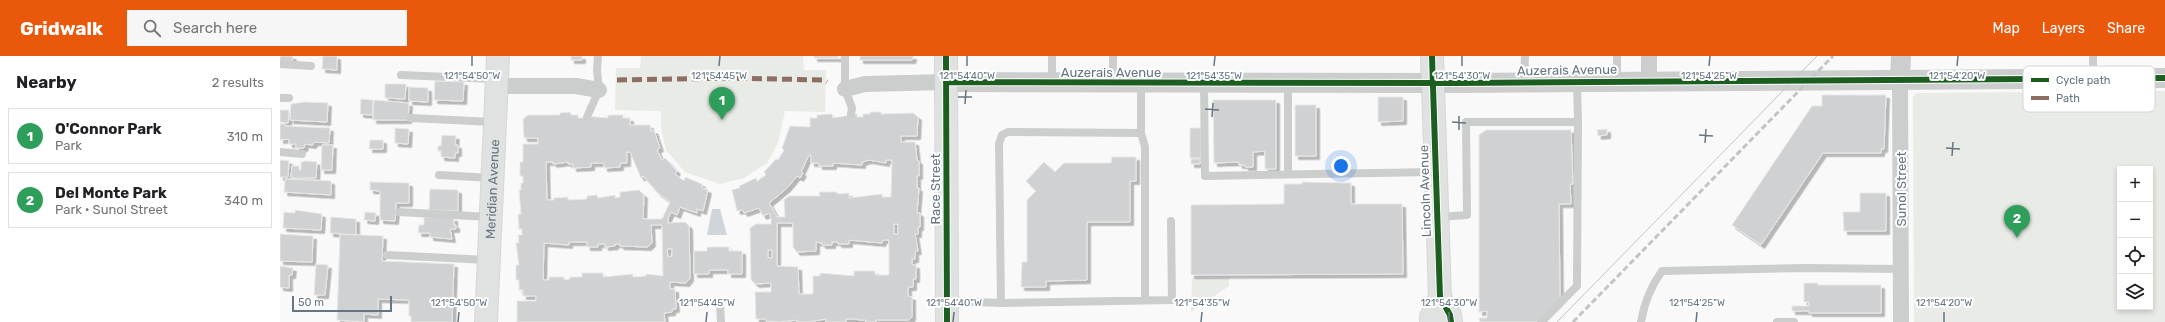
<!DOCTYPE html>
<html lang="en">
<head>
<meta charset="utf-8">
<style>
	:root { --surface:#fff; --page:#f6f6f6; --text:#202124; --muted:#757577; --line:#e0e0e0; --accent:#ea580c }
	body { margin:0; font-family:Rubik,sans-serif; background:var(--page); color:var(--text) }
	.controls { position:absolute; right:12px; bottom:12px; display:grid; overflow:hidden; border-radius:0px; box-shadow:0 2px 6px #0003 }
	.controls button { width:36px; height:36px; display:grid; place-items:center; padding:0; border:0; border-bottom:1px solid var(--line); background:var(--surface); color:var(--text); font:20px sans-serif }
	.scale { position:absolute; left:12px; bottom:10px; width:100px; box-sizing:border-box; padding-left:4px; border:2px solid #667582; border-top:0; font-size:11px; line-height:14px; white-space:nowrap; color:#667582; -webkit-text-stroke:3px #fff; paint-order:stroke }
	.you { position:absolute; left:1061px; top:110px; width:14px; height:14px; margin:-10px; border:3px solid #fff; border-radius:50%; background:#1a73e8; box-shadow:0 0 0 6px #1a73e833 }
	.badge { display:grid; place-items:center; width:26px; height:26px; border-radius:50%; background:var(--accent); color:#fff; font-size:13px; font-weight:700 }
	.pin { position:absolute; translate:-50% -33px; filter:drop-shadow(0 1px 2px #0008) }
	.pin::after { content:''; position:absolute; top:21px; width:14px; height:12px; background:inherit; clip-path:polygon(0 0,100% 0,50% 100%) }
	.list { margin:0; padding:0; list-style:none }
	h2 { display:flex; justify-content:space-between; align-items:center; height:52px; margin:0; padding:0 16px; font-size:17px }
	h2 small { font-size:13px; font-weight:400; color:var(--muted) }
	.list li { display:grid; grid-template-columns:26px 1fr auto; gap:12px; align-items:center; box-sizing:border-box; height:56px; margin:0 8px 8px; padding:0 8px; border:1px solid var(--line); border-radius:0px }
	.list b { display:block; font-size:15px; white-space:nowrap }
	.list p { margin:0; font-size:13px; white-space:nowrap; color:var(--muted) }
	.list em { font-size:13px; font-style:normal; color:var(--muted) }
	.icon { flex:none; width:22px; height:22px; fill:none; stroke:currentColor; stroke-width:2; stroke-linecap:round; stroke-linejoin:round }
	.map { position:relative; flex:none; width:1885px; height:266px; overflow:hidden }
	header { display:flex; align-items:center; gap:24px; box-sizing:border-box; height:56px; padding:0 20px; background:var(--accent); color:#fff }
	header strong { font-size:19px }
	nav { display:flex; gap:22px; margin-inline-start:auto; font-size:14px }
	.search { width:280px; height:36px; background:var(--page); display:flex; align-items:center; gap:10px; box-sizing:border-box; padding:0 14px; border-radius:0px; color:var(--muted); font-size:15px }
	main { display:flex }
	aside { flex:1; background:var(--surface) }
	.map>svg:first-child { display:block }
</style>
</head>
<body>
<header>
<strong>Gridwalk</strong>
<div class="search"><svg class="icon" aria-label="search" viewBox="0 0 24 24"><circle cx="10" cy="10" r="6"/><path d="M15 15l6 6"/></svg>Search here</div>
<nav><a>Map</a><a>Layers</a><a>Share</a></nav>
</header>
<main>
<aside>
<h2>Nearby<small>2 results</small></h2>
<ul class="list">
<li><span class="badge" style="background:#2e9e5b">1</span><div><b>O'Connor Park</b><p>Park</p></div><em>310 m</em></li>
<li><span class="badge" style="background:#2e9e5b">2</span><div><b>Del Monte Park</b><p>Park · Sunol Street</p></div><em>340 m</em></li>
</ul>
</aside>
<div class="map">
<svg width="1885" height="266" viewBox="0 0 1885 266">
	<defs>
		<filter id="shadow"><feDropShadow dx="3.5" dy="3.5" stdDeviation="0" flood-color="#0004"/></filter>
	</defs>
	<rect width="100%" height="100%" fill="#f9f9f9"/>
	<path fill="#e8ebe6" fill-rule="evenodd" d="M361 0H523L524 14H546L545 56 505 55 498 87 487 107 464 122 440 128 405 116 386 94 381 73V55L335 54 336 12H360Z
		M1885 35V266H1634L1633 41 1637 37ZM1840 113H1870V251H1840Z
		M912 222H949V230L911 256Z"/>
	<path fill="#cfd5da" d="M432 153H440L447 179H427Z"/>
	<path fill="#cfd1d2" stroke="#e8e8e8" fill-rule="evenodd" filter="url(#shadow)" d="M0 0H13L12 5H0Z
		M43 0H57V14L42 13Z
		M291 0H302V4H291Z
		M534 0H558V2H534Z
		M580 0H633V2L632 4H580Z
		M155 25 184 26 183 45 154 44Z
		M105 28H126L125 43 105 42Z
		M129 31 148 32V46L129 45Z
		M1542 39H1606L1604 93H1601V97H1543L1481 189 1452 169 1532 50H1542Z
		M1098 41H1123V65L1098 66Z
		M81 43 93 44 92 59 80 58Z
		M94 44 129 47 128 64H93Z
		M933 44H996V113H985V95L973 96V111H965V109H959V106L934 107Z
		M25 46 48 47 47 66 10 64 11 48Z
		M1015 49H1036V100H1015Z
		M0 54H9L8 67 0 66Z
		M290 56 291 59H298V62H304V60L328 62V59H343V62H350V69H370L371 75 374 74 380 92 377 94 382 104 385 102 397 115 395 118 404 125 405 121 422 128V132L428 134 423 155 417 153V157L400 151 397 159 391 156 388 162V167L405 166 409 170 410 222 406 227 390 226V233H395L396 253H392V256L384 257 385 266H237V245H256V240H243V234H239V224H236V209H239L236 187H239L238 179H242V173H239L238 158H241L239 134H241V127H243V120H240V106H243V88H258V82H244L243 63 248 59H280V57ZM347 96H350L361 122 363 120 377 136 390 146 382 163H363L364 139 359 134 340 136V141L335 142V139L318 142 317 139 307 140V143L288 144V141L274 142V144H267L266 106H273V108L288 106V108H293V112L311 111V107H324V112L340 111V107H347ZM371 169H382L383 220 366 218V220L353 221V218L323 221V217H302V221H290V223L284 224V221H269V224H263L264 187 289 189V186H307V191H318V188H325V191L335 190V188H340V190L368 191 372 187ZM387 193H392V200L388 201Z
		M590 56H601V58L633 57 638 61 637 80H621V86H635L637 104 639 105V120L637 119V132H639L637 157H640V171H638V178H635L638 195H635V203H632V209H636V223H633V231H628V240L632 241V261L629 264H596V266H586V264H578V263H566V266H546V263L527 266H517V264L499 266 486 265V263H476L475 236H491V227L476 228 471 224 470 172 476 168H491V162L489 157 483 160 479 152 464 157 463 154 457 155 452 134 460 132 459 130 476 122 477 125 486 119 484 116 496 103 498 104 504 94 502 92 510 70 530 71V62H537V59L552 58 553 62 577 58V61H583V58H590ZM529 99H531V107H539V110H553V107L582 109V106L589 104 606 107V104H612L611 141H602V138L569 142V137L557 138V136H539L540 140H509L504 144 505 161H497L489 147 507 132 517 120 520 122 523 117 521 116ZM497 167H513V191L517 196 536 195V186L542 187V189H552V186H558V188H569V184L602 187 603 184H609V219H595V215H574V220L540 217V220H533V238H519L518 211 497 210ZM614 168H618V178H614ZM488 194H492V202H488Z
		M0 68H5V70L50 72 49 87 34 86 33 89 25 88 24 92H16V88H9V83L0 84Z
		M115 72 129 73 128 88 115 87Z
		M910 72H921V102H910Z
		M1327 73V79L1318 80 1317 74Z
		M1206 74H1291L1293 128H1290L1291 148H1279L1280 245 1259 266H1200L1199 262H1207V255L1199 256V79Z
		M162 79 176 80 175 89H178V97H175V102L161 101V95H158V90H161Z
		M90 84H103V93H89Z
		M42 89H53L52 114H41Z
		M832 101H856V125H850V166H807V224L766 225V231H741L742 206H747V144L756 135 746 125 764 106 775 116 784 107H831Z
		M911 103H920V108H911Z
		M0 104 9 105 8 121H0Z
		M26 105 37 106 36 122H11L12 110H19V114H21V106Z
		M5 123 51 125V139L4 136Z
		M90 126 129 127V147H116L115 165 100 164V135L90 134Z
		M1022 126 1071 127V148H1122L1123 218 911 219V149L1004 148V128H1022Z
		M150 133 178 134V155L149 154Z
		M1580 137H1606V175H1564L1563 156H1580Z
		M15 154 42 158 41 174 3 172 4 156 15 157Z
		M85 156 96 157 95 165 84 164Z
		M51 161 76 163V179L50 177Z
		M144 161 174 162V169H176V173H170L172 183 150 181V177H138L139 169H144Z
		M0 178 33 180 32 206 0 205Z
		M60 178 103 180 102 205 174 208 172 266H131V260H129V244L98 243V259L84 258V266L57 264Z
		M427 191H449V195H462V218H448V214H429V218H414V195H427Z
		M36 208 48 209 45 239H34Z
		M0 210 13 212 12 219H9V232L0 231Z
		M1524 227H1538V229H1601V257H1529V255H1512V250H1529V246H1524Z"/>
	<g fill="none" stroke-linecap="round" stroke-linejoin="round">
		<g stroke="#d6d7d8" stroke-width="24">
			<g id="secondary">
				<path d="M666 0 667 266"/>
				<path d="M1152 0 1160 241 1170 259 1171 266"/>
				<path id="s1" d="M206 266 218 0"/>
				<path d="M1151 266V261L1160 241"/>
			</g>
		</g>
		<path stroke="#cccece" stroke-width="8" d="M565 0V33L572 52 571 58
			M772 0V27
			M833 0V26
			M1813 0V22
			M0 8 31 10
			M121 19 216 23
			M1337 25V0
			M1244 26 1245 0
			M924 27 925 120 1155 116
			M1008 27V118
			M1297 27 1298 66
			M0 42H9
			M307 61 319 34 317 14 318 0
			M130 62 214 66
			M861 77 865 91V244
			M0 96 22 98
			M159 119 212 122
			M119 156 210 161
			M1158 161 1187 159 1186 66H1298L1297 230 1261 266
			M107 199 208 204
			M668 245 721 247 719 88 722 79 728 76 861 77V27
			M721 247 892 244 891 165
			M440 248 441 266
			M1361 266C1364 248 1371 230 1382 215L1527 212 1621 213
			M1497 266H1514"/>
		<path stroke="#cccece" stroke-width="16" d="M1620 23 1621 266
			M1369 25V0
			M217 30H296L319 34
			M565 33 585 28 666 26"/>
		<path stroke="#cccece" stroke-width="20" d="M1620 23 1621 0
			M666 26 1174 27 1885 22"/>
		<use href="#secondary" stroke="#e0e1e1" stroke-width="22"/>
		<path stroke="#c3c4c6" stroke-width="1" d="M1277 266 1537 0"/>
		<path stroke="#c3c4c6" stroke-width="3" stroke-dasharray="6 3" stroke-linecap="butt" d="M1293 266 1553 0"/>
		<path stroke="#8d6e63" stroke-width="5" stroke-dasharray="10 5" stroke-linecap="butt" d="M337 24 449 22 543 24 547 26"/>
		<g stroke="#fff" stroke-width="8">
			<path id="cycleway" d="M666 0 667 266
				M1152 0 1160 241 1170 259 1171 266
				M666 26 1174 27 1885 22"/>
		</g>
		<use href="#cycleway" stroke="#1b5e20" stroke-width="6"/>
	</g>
	<path fill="none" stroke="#667582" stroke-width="1.5" d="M192 10V0M439 10 440 0M687 10V0M934 10 935 0M1182 10V0M1429 10 1430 0M1677 10 1678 0M678 41H692M685 48 686 34M925 53 939 54M932 61 933 47M1172 66 1186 67M1179 74V60M1419 79 1433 80M1425 87 1426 73M1666 92 1680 93M1672 100 1673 86M178 266 179 256M426 266 427 256M673 266 674 256M921 266 922 256M1169 266V256M1416 266 1417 256M1664 266V256"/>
	<g text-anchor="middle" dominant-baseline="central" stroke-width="4" stroke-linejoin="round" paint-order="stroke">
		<g font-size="13" fill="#667582" stroke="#fff">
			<text transform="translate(1287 14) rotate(-1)">Auzerais Avenue</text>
			<text x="831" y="16">Auzerais Avenue</text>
			<text stroke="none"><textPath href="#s1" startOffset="133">Meridian Avenue</textPath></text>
			<text transform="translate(655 133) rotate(-90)">Race Street</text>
			<text transform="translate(1621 133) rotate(-90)">Sunol Street</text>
			<text transform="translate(1145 135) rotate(-92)">Lincoln Avenue</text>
		</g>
	</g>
	<rect x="1743" y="10" width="132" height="46" rx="6" fill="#fff" stroke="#d1d6da" stroke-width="1"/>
	<rect x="1751" y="22" width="18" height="4" fill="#1b5e20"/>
	<rect x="1751" y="40" width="18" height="4" fill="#8d6e63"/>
	<g font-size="11" fill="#667582">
		<text x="1776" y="28">Cycle path</text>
		<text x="1776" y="46">Path</text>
	</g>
	<g font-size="10" text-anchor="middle" fill="#667582" stroke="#fff" stroke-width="4" stroke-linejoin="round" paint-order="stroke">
		<text x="192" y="23">121°54'50"W</text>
		<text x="439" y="23">121°54'45"W</text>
		<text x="687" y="23">121°54'40"W</text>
		<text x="934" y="23">121°54'35"W</text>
		<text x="1429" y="23">121°54'25"W</text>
		<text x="1677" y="23">121°54'20"W</text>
		<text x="1182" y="23">121°54'30"W</text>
		<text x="179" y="250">121°54'50"W</text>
		<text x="427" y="250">121°54'45"W</text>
		<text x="674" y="250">121°54'40"W</text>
		<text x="922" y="250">121°54'35"W</text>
		<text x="1169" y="250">121°54'30"W</text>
		<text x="1417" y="250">121°54'25"W</text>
		<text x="1664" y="250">121°54'20"W</text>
	</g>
</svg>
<div class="controls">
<button>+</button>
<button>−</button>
<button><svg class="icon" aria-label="locate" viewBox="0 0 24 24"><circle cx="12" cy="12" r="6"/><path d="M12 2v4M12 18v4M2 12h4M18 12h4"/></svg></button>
<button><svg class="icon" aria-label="layers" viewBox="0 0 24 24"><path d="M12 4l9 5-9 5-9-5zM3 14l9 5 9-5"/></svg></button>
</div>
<div class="scale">50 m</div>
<div class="you"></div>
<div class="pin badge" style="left:442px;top:64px;background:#2e9e5b">1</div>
<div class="pin badge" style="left:1737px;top:182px;background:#2e9e5b">2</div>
</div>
</main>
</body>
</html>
